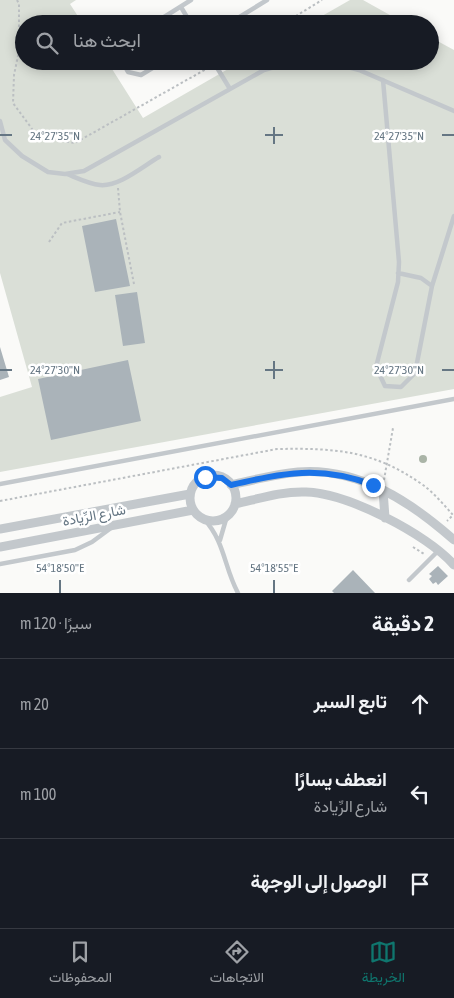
<!DOCTYPE html>
<html lang="ar">
<head>
<meta charset="utf-8">
<style>
	:root { --surface:#171b24; --page:#20242c; --text:#f1f3f6; --muted:#9ea1a6; --line:#363941; --accent:#0f766e }
	body { margin:0; font-family:"Asap Condensed",Vazirmatn,sans-serif; background:var(--page); color:var(--text); direction:rtl }
	.stop { position:absolute; width:15px; height:15px; margin:-11px; border:4px solid #1a73e8; border-radius:50%; background:#fff }
	.stop.end { background:#1a73e8; border-color:#fff; box-shadow:0 1px 5px #0008 }
	.list { margin:0; padding:0; list-style:none }
	h2 { display:flex; justify-content:space-between; align-items:center; height:65px; margin:0; padding:0 20px; font-size:21px }
	h2 small { font-size:16px; font-weight:400; color:var(--muted) }
	.list li { display:grid; grid-template-columns:32px 1fr auto; gap:15px; align-items:center; box-sizing:border-box; height:90px; padding:0 20px; border-top:1px solid var(--line) }
	.list b { display:block; font-size:19px; white-space:nowrap }
	.list p { margin:0; font-size:16px; white-space:nowrap; color:var(--muted) }
	.list em { font-size:16px; font-style:normal; color:var(--muted) }
	.icon { flex:none; width:28px; height:28px; fill:none; stroke:currentColor; stroke-width:2; stroke-linecap:round; stroke-linejoin:round }
	.map { position:relative; flex:none; width:454px; height:593px; overflow:hidden; direction:ltr }
	.search { position:absolute; background:var(--surface); box-shadow:0 2px 12px #0003; left:15px; right:15px; top:15px; height:55px; display:flex; align-items:center; gap:12px; box-sizing:border-box; padding:0 18px; border-radius:28px; color:var(--muted); font-size:19px }
	.sheet { height:335px; background:var(--surface) }
	nav { display:flex; justify-content:space-around; align-items:center; box-sizing:border-box; height:70px; border-top:1px solid var(--line); background:var(--surface); font-size:14px; color:var(--muted) }
	nav a { display:grid; justify-items:center; gap:2px }
	nav .on { color:var(--accent) }
	.map>svg:first-child { display:block }
</style>
</head>
<body>
<div class="map">
<svg width="454" height="593" viewBox="0 0 454 593">
	<rect width="100%" height="100%" fill="#fafaf8"/>
	<path fill="#dadfd7" d="M0 0H76L70 4 83 24H24V61H107L143 118 242 61H430V37L454 50V389L0 472V397L32 387 0 273Z
		M350 0H363L406 24H308Z"/>
	<path fill="#aab3b9" d="M116 219 130 286 95 292 82 226Z
		M137 292 145 343 123 346 115 295Z
		M0 347 9 377 0 380Z
		M128 360 141 421 51 440 38 379Z
		M438 566 448 576 438 585 436 582 433 584 429 579 432 576 429 574Z
		M353 570 375 593H334L332 591Z"/>
	<g fill="none" stroke-linecap="round" stroke-linejoin="round">
		<path stroke="#bbbfc2" stroke-width="2" stroke-dasharray="2.5 2.5" stroke-linecap="butt" d="M17 0 19 4V51L14 75 13 103 38 137 75 143 208 68
			M283 24 322 0
			M118 188 120 212 134 284
			M49 242 62 223 120 212
			M384 480 393 428
			M0 501 277 449C335 448 374 450 423 485 434 493 444 505 453 515L447 521
			M413 547 424 554"/>
		<path stroke="#c3c8cc" stroke-width="4.5" d="M181 7 191 24
			M153 24 191 0
			M228 24 267 0
			M122 61 128 72 141 75 164 61
			M213 61 230 89
			M326 61 359 70 454 111
			M383 80 399 262 398 282 376 367 385 386 401 387 415 373 432 286 421 278 398 273
			M0 121 5 140 22 156 48 172 65 174 84 171 264 70 295 61
			M67 174C77 178 89 184 100 185 119 187 143 166 159 157
			M432 286 454 216
			M0 484 454 399
			M204 519C225 542 224 567 238 593
			M220 540 227 516
			M0 564 75 550 92 542 111 528
			M409 580 438 551"/>
		<path stroke="#c3c8cc" stroke-width="9" d="M190 498a23 23 0 1 1 46 0a23 23 0 1 1-46 0Z
			M231 485C253 480 276 474 298 472 359 467 411 502 454 540
			M383 490 385 518
			M235 504C258 499 282 491 306 492 347 493 427 534 454 565
			M0 529 190 494
			M0 547 193 510"/>
	</g>
	<circle fill="#aab4a7" cx="423" cy="459" r="4"/>
	<g fill="none" stroke-linecap="round" stroke-linejoin="round">
		<path stroke="#1a73e8" stroke-width="6" d="M205 477 222 478 231 485C284 473 320 465 373 485"/>
	</g>
	<path fill="none" stroke="#657683" stroke-width="2" d="M274 127V144M0 135H12M265 135H283M442 135H454M274 361V379M0 370H12M265 370H283M442 370H454M60 580V593M274 580V593"/>
	<g text-anchor="middle" dominant-baseline="central" stroke-width="5" stroke-linejoin="round" paint-order="stroke">
		<g font-size="14" fill="#657683" stroke="#fff">
			<text transform="translate(94 515) rotate(-11)">شارع الرِّيادة</text>
		</g>
	</g>
	<g font-size="12" text-anchor="middle" fill="#657683" stroke="#fff" stroke-width="5" stroke-linejoin="round" paint-order="stroke">
		<text x="55" y="140">24°27'35"N</text>
		<text x="399" y="140">24°27'35"N</text>
		<text x="55" y="374">24°27'30"N</text>
		<text x="399" y="374">24°27'30"N</text>
		<text x="60" y="572">54°18'50"E</text>
		<text x="274" y="572">54°18'55"E</text>
	</g>
</svg>
<div class="stop" style="left:205px;top:477px"></div>
<div class="stop end" style="left:373px;top:485px"></div>
<div class="search"><svg class="icon" aria-label="search" viewBox="0 0 24 24"><circle cx="10" cy="10" r="6"/><path d="M15 15l6 6"/></svg>ابحث هنا</div>
</div>
<section class="sheet">
<h2>2 دقيقة<small>سيرًا · 120 m</small></h2>
<ul class="list">
<li><svg class="icon" aria-label="ahead" viewBox="0 0 24 24"><path d="M12 20V5M6 11l6-6 6 6"/></svg><div><b>تابع السير</b></div><em>20 m</em></li>
<li><svg class="icon" aria-label="left" viewBox="0 0 24 24"><path d="M17 20v-9H6M10 6l-5 5 5 5"/></svg><div><b>انعطف يسارًا</b><p>شارع الرِّيادة</p></div><em>100 m</em></li>
<li><svg class="icon" aria-label="arrive" viewBox="0 0 24 24"><path d="M6 21V4h12l-3 4 3 4H6"/></svg><div><b>الوصول إلى الوجهة</b></div></li>
</ul>
</section>
<nav>
<a class="on"><svg class="icon" aria-label="map" viewBox="0 0 24 24"><path d="M3 6l6-2 6 2 6-2v14l-6 2-6-2-6 2zM9 4v14M15 6v14"/></svg>الخريطة</a>
<a><svg class="icon" aria-label="directions" viewBox="0 0 24 24"><path d="M12 3l9 9-9 9-9-9zM9 14v-3h6M13 9l2 2-2 2"/></svg>الاتجاهات</a>
<a><svg class="icon" aria-label="saved" viewBox="0 0 24 24"><path d="M7 4h10v16l-5-4-5 4z"/></svg>المحفوظات</a>
</nav>
</body>
</html>
